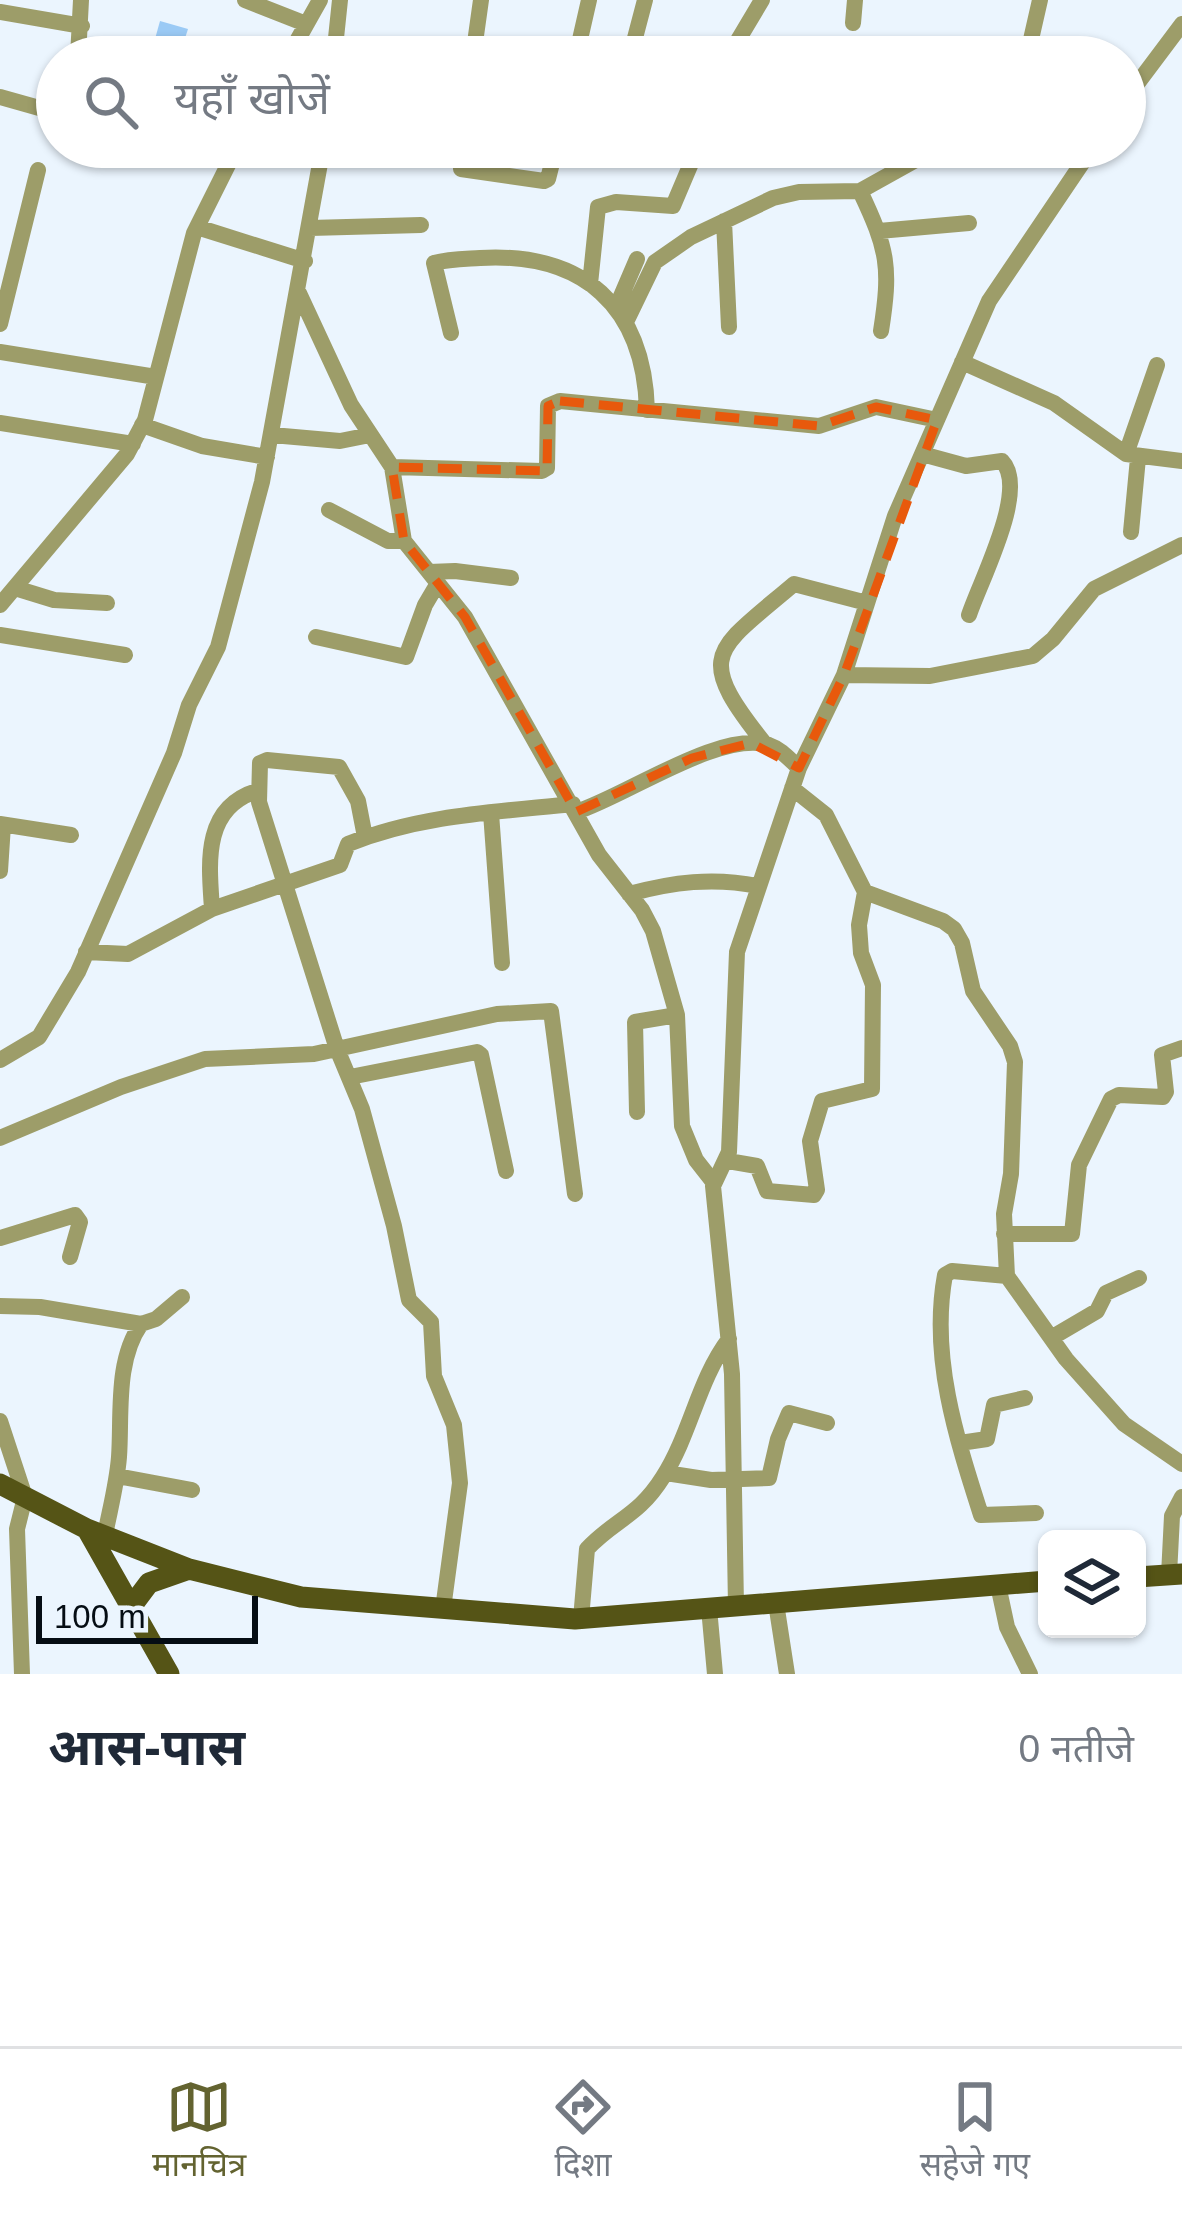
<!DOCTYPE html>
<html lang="hi">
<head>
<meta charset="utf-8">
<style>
	:root { --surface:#fff; --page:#f2f2f3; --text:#1f2937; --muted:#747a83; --line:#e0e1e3; --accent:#636330 }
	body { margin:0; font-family:Arial,"Noto Sans Devanagari",sans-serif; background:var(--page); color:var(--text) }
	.controls { position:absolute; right:36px; bottom:36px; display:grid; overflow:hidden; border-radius:18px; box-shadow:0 3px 9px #0004 }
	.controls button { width:108px; height:108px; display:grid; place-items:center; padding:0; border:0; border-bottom:3px solid var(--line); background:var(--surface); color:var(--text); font:60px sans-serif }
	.scale { position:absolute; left:36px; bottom:30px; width:222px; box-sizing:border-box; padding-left:12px; border:6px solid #050d14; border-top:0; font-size:33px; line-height:42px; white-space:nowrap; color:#050d14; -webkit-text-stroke:9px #ebf5fe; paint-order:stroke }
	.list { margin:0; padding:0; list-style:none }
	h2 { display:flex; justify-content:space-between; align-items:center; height:156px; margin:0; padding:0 48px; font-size:51px }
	h2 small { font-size:39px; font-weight:400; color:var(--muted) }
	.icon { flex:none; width:66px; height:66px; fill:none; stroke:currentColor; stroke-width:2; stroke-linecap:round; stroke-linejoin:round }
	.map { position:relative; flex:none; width:1182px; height:1674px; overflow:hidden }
	.search { position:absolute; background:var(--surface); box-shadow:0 3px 9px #0004; left:36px; right:36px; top:36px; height:132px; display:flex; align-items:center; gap:30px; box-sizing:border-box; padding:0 42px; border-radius:66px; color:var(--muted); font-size:45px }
	.sheet { height:372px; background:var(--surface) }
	nav { display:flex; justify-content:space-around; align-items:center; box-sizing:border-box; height:168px; border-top:3px solid var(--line); background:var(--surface); font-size:33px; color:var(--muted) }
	nav a { display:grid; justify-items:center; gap:6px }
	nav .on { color:var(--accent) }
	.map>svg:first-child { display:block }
</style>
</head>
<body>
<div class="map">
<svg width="1182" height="1674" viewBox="0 0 1182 1674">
	<rect width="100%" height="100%" fill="#ebf5fe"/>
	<path fill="#9bcaf5" d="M160 21 188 29 179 57H150Z"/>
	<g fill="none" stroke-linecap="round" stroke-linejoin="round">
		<path stroke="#9d9d69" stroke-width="16" d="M245 0 306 24
			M0 12 82 26
			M853 23 855 0
			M78 57 81 0
			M288 57 320 0
			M334 57 340 0
			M473 57 481 0
			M576 57 589 0
			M630 57 645 0
			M728 57 762 0
			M1027 57 1040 0
			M0 97 57 113
			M1125 100 1182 24
			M373 147 398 149
			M460 147 461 169 544 181 548 179 556 147
			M860 191C888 250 891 267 881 331
			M724 221 729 327
			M197 227 305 261
			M310 228 421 225
			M879 231 969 223
			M590 284 598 207 616 202 673 206 698 147
			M299 293 351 405 392 467 404 541 465 617 599 855 642 910 653 931 677 1015 682 1126 696 1160 714 1183
			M616 308 637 259
			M626 322 655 262 691 237 773 198 799 192 860 191 939 147
			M0 324 38 170
			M451 333 434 263C449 259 465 259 480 258 583 252 644 306 647 410
			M0 352 156 377
			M962 362 1054 403 1126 454 1182 461
			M0 423 133 444
			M142 425 202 446 267 457
			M272 435 340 441 370 435
			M922 454 966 466 1002 461C1029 489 981 579 969 615
			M1126 454 1157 365
			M392 467 542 471 547 468 548 406 560 401 819 426 876 407 937 420
			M329 510 388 541H404
			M1131 532 1138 458
			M429 572 455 571 511 578
			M15 588 54 600 107 603
			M0 605 127 454 145 420 194 233 237 147
			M0 635 125 655
			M316 637 406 657 425 605 438 583
			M844 675 930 676 1033 656 1053 639 1094 589 1182 545
			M765 744C693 654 714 652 794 584L867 603
			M792 788 826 815 865 892 943 921 954 929 962 943 973 991 1010 1046 1015 1062 1011 1174 1004 1214 1007 1276 1066 1359 1124 1424 1182 1464
			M576 812C626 796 720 730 769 745 781 749 790 760 799 768
			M491 813 502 963
			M0 824 71 835
			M365 837 358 801 339 767 267 760 260 763 259 802 337 1049 362 1109 394 1226 409 1300 431 1322 434 1376 454 1425 460 1483 443 1609
			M0 871 3 825
			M629 894C673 882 713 877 758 886
			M212 909C209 864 202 808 257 791
			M86 952 128 954 212 909 340 865 348 844C420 815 496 812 573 804
			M0 1060 39 1037 78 972 174 753 189 705 218 647 262 482 323 147
			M350 1077 477 1052 481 1055 506 1171
			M637 1112 635 1022 677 1015
			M0 1138 121 1087 205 1059 314 1054 497 1014 551 1011 575 1194
			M728 1161 757 1166 767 1191 814 1195 817 1190 810 1141 822 1101 872 1089 873 985 861 953 859 925 865 892
			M1004 1234H1072L1079 1165 1111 1099 1119 1095 1163 1097 1166 1092 1162 1055 1182 1048
			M0 1238 75 1215 80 1222 70 1257
			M1007 1276 952 1271 945 1275C930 1356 956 1437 981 1515L1036 1513
			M0 1306 40 1307 141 1324 156 1319 182 1297
			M1051 1338 1097 1311 1106 1293 1139 1278
			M0 1421 25 1497 17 1529 22 1674
			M960 1443 987 1439 994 1405 1025 1398
			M666 1473 711 1480 769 1478 778 1439 789 1413 827 1423
			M117 1476 192 1490
			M105 1535C110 1509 117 1483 119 1457 122 1415 115 1361 141 1324
			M1169 1575 1172 1516 1182 1497
			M998 1585 1007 1627 1030 1674
			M776 1603 787 1674
			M736 1606 732 1374 713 1186 729 1152 737 952 799 768 844 675 895 516 989 301 1093 147
			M709 1608 715 1674
			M581 1619 587 1549C615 1519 638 1517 663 1477 691 1433 698 1380 729 1339"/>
		<path stroke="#555416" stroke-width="21" d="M0 1484 87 1529 169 1674
			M87 1529 189 1569 301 1597 575 1619 1047 1581
			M1137 1577 1182 1574
			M131 1607 149 1583 189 1569"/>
	</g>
	<path fill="none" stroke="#e8590c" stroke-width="9" stroke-dasharray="24 15" stroke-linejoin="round" d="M560 401 819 426 876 407 937 420 844 675 799 768 751 743 692 758 576 812 465 617 404 541 392 467 547 471 548 406Z"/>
</svg>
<div class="controls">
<button><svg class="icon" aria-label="layers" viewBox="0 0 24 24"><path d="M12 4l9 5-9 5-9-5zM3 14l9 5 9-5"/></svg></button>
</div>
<div class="scale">100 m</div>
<div class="search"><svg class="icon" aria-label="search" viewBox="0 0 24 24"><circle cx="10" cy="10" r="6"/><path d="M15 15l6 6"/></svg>यहाँ खोजें</div>
</div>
<section class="sheet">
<h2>आस-पास<small>0 नतीजे</small></h2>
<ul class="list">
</ul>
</section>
<nav>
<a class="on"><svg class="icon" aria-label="map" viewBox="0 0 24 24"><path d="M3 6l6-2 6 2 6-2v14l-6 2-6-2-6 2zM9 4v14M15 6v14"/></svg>मानचित्र</a>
<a><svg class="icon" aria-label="directions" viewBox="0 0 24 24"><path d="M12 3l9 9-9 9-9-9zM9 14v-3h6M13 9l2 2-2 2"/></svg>दिशा</a>
<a><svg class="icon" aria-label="saved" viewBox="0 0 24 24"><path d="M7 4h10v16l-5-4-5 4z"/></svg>सहेजे गए</a>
</nav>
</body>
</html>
